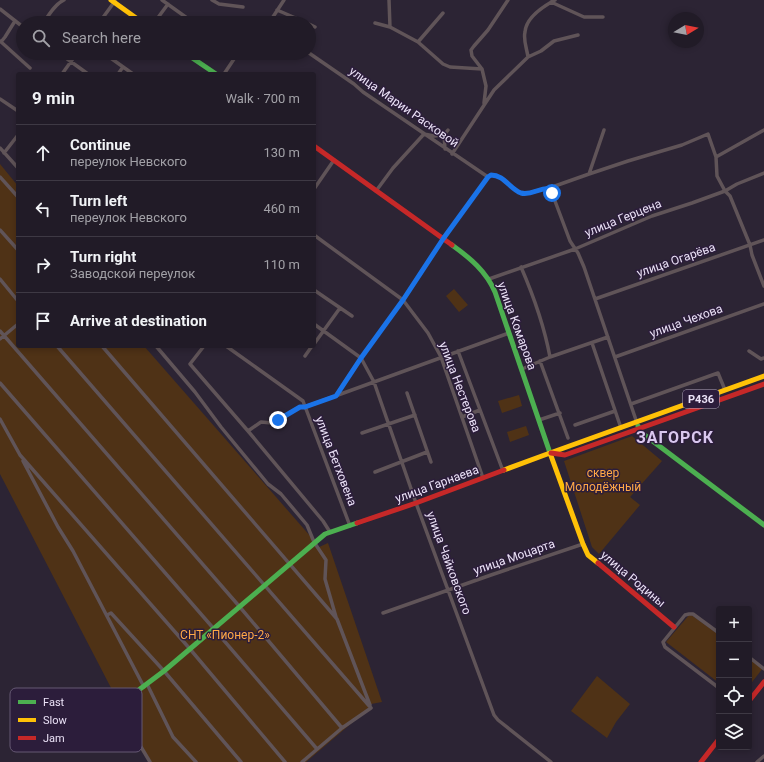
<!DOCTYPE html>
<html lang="en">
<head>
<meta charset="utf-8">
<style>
	:root { --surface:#211b27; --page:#2d2833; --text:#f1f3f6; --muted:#a2a1a7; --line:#3e3944 }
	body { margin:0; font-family:Roboto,sans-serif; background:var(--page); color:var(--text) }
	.controls { position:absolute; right:12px; bottom:12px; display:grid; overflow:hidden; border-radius:4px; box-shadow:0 2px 6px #0003 }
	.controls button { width:36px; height:36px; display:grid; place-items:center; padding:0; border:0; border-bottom:1px solid var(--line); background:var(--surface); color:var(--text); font:20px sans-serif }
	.compass { position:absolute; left:668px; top:12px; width:36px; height:36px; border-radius:50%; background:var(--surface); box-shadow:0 2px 6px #0003; rotate:80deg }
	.stop { position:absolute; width:12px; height:12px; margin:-9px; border:3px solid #1a73e8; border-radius:50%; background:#fff }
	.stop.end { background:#1a73e8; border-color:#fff; box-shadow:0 1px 4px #0008 }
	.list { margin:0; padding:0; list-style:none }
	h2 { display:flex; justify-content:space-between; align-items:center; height:52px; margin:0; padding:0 16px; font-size:17px }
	h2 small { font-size:13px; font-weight:400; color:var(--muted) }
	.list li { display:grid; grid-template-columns:26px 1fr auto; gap:12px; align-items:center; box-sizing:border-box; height:56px; padding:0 16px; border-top:1px solid var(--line) }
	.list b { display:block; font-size:15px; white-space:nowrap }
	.list p { margin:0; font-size:13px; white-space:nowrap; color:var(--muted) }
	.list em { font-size:13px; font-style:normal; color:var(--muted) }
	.icon { flex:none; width:22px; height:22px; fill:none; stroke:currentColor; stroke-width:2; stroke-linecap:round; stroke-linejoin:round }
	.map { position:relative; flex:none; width:764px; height:762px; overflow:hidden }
	.search { position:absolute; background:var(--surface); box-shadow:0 2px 6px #0003; left:16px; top:16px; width:300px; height:44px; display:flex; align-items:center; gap:10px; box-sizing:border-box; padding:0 14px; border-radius:22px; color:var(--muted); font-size:15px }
	.panel { position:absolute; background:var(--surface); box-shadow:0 2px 6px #0003; left:16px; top:72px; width:300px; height:276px; border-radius:4px }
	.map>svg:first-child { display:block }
</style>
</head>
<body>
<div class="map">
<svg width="764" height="762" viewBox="0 0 764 762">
	<rect width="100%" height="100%" fill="#2c2434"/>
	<path fill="#4f3216" d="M0 164 18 186V346H144L311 537 317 548 328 543 382 702 371 704 367 710 306 762H151L122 709 0 474Z
		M454 289 468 305 459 312 446 296Z
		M519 395 522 406 502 413 498 401Z
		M526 426 529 435 510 442 507 432Z
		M632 436 662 461 630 497 640 505 599 554 592 547 564 461Z
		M690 614 719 635V683L666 642Z
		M749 658 763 668 749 686Z
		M597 676 630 704 616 722 607 738 571 711Z"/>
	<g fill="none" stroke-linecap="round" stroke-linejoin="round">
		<path stroke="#605458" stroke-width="3.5" d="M162 0 194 23
			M212 0 219 4 243 7
			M389 0 390 27 418 42 443 64 450 67 482 69 472 56 471 50 474 46 488 30 508 0
			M551 2 584 17H603
			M0 9 23 27
			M277 10 307 23
			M43 23C49 15 55 4 64 0
			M99 23 115 1
			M154 23 168 4
			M269 23 284 0
			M375 23 390 27
			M309 24 315 27
			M0 41 30 68
			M1 42 5 37 15 21
			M418 42 443 13
			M59 53 88 74
			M309 53 354 84 363 92 488 177
			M105 54 133 74
			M528 57 541 51 554 41 578 35
			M482 69 486 86 484 103
			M62 74 77 53
			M118 74 123 67
			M224 74 238 53
			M0 99 18 111
			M604 130 589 174 555 186 552 189V193L570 241 578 253 584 267 637 423
			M444 135 445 149
			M0 148 18 168
			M4 153 18 135
			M452 154 494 90 528 57C527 49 523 40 525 32 526 18 544 6 555 0
			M716 157 764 130
			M589 174 628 161 682 145 708 134 716 157 717 176 725 191 730 196 750 245 752 255 764 286
			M0 177 18 197
			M314 189 334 160
			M376 191 393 168 424 134 434 136 444 135 448 130
			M0 230 18 250
			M314 235 403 300 428 333 441 357 483 478
			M521 267C534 297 544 325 550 357
			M0 279 18 301
			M489 279 575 249 652 216 692 203 725 191 737 184 764 173
			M314 290 352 316
			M595 299 764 240
			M314 324 361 358 374 382 416 503 494 715 498 720 551 762
			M0 331 239 606 342 728
			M0 339 18 324
			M592 343 621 428
			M314 344 340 308
			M57 346 371 708
			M102 346 337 619 370 705
			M156 346 195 392 221 427 268 484 281 494 307 525 314 542 326 560 325 579 336 617
			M204 346 190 364 248 431 323 521 330 532
			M226 346 303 401 350 526
			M458 351 503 471
			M749 351 761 359 764 358
			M305 356 312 346
			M615 357 764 304
			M540 361 568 438
			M522 369 550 357 608 337
			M0 383 214 629 317 749
			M407 393 431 462
			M336 396 361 358 403 300 443 239 488 177 491 175C504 175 510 189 521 193 532 196 541 186 552 189
			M631 404 718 373 725 390
			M462 417 480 410
			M0 419 20 455
			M539 420 560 413
			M575 425 615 411
			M248 431 261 422 272 423 300 407H305L509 333
			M362 433 415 415
			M20 455 190 649 285 762
			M23 461 58 527 73 551 144 687
			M375 472 427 452
			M383 613 491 575 583 544
			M107 615 111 613 164 671 241 762
			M719 633 693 614H689L685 615 663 642 665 647 719 688
			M749 657 764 669
			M147 684 173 737 196 762
			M128 725 150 762
			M302 762 342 728 371 708
			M757 762 764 756"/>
		<path stroke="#4caf50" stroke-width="5" d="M185 53 216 74
			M452 245C470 258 486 271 495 292L550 453
			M638 426 642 433 764 525
			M124 701 164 671 325 534 357 523"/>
		<path stroke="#ffc107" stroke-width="5" d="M111 0 143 23
			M550 453 764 376
			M504 470 550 453 583 544 588 555 598 563"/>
		<path stroke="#c62828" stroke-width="5" d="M314 146 452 245
			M551 453 565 455 764 384
			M357 523 416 503 504 470
			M598 563 674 627
			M749 701 764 682
			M701 762 719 739"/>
	</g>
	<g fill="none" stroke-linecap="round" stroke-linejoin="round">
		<path stroke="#1a73e8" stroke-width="5" d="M278 420 300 407H305L336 396 361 358 403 300 443 239 488 177 491 175C504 175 510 189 521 193 532 196 541 186 552 189V193"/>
	</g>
	<g text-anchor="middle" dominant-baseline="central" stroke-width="3" stroke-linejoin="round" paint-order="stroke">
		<rect fill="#2c1d3b" stroke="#b2a7bf" stroke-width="1" x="683" y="390" width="36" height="18" rx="3"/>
		<g font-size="11" font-weight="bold" fill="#ebe2f7">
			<text x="701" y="399">P436</text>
		</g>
		<g font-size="12" fill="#ebe2f7" stroke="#2c1d3b">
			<text transform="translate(404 107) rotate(35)">улица Марии Расковой</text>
			<text transform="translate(623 218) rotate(-22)">улица Герцена</text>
			<text transform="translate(676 260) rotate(-19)">улица Огарёва</text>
			<text transform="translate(686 321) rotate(-20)">улица Чехова</text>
			<text transform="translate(517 326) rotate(70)">улица Комарова</text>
			<text transform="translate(460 387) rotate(69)">улица Нестерова</text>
			<text transform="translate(336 461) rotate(69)">улица Бетховена</text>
			<text transform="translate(437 484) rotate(-20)">улица Гарнаева</text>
			<text transform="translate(514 557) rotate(-19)">улица Моцарта</text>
			<text transform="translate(449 563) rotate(70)">улица Чайковского</text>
			<text transform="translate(633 579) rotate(40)">улица Родины</text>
		</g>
		<g font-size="12" fill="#ffa846" stroke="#2c1d3b">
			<text x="603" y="473">сквер<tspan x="603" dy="14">Молодёжный</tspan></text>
			<text x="225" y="635">СНТ «Пионер-2»</text>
		</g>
		<g font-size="16" font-weight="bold" letter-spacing="1" fill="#d9c7ee" stroke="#2c1d3b">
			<text x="675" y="437">ЗАГОРСК</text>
		</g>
	</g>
	<rect x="10" y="688" width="132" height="64" rx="6" fill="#2c1d3b" stroke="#655873" stroke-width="1"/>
	<rect x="18" y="700" width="18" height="4" fill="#4caf50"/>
	<rect x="18" y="718" width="18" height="4" fill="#ffc107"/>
	<rect x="18" y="736" width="18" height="4" fill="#c62828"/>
	<g font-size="11" fill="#ebe2f7">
		<text x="43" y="706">Fast</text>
		<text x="43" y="724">Slow</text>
		<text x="43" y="742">Jam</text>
	</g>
</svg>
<div class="controls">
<button>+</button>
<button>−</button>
<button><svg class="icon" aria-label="locate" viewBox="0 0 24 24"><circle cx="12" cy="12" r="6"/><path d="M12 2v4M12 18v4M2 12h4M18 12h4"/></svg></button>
<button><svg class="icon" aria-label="layers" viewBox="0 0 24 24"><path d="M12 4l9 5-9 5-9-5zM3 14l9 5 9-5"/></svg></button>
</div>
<svg class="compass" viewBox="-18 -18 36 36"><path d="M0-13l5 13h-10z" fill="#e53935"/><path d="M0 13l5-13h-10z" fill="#a2a1a7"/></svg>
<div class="stop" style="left:552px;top:193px"></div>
<div class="stop end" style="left:278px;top:420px"></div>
<div class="search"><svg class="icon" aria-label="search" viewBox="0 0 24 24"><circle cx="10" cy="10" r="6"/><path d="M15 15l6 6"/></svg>Search here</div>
<section class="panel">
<h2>9 min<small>Walk · 700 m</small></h2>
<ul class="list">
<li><svg class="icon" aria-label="ahead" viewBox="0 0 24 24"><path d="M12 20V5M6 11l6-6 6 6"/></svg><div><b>Continue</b><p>переулок Невского</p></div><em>130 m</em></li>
<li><svg class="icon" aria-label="left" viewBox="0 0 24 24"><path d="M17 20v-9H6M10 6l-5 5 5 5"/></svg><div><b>Turn left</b><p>переулок Невского</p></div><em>460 m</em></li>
<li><svg class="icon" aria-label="right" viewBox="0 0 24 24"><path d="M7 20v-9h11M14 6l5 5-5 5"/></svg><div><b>Turn right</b><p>Заводской переулок</p></div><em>110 m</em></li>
<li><svg class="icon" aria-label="arrive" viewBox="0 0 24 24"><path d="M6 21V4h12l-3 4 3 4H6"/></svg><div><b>Arrive at destination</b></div></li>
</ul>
</section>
</div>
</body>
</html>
